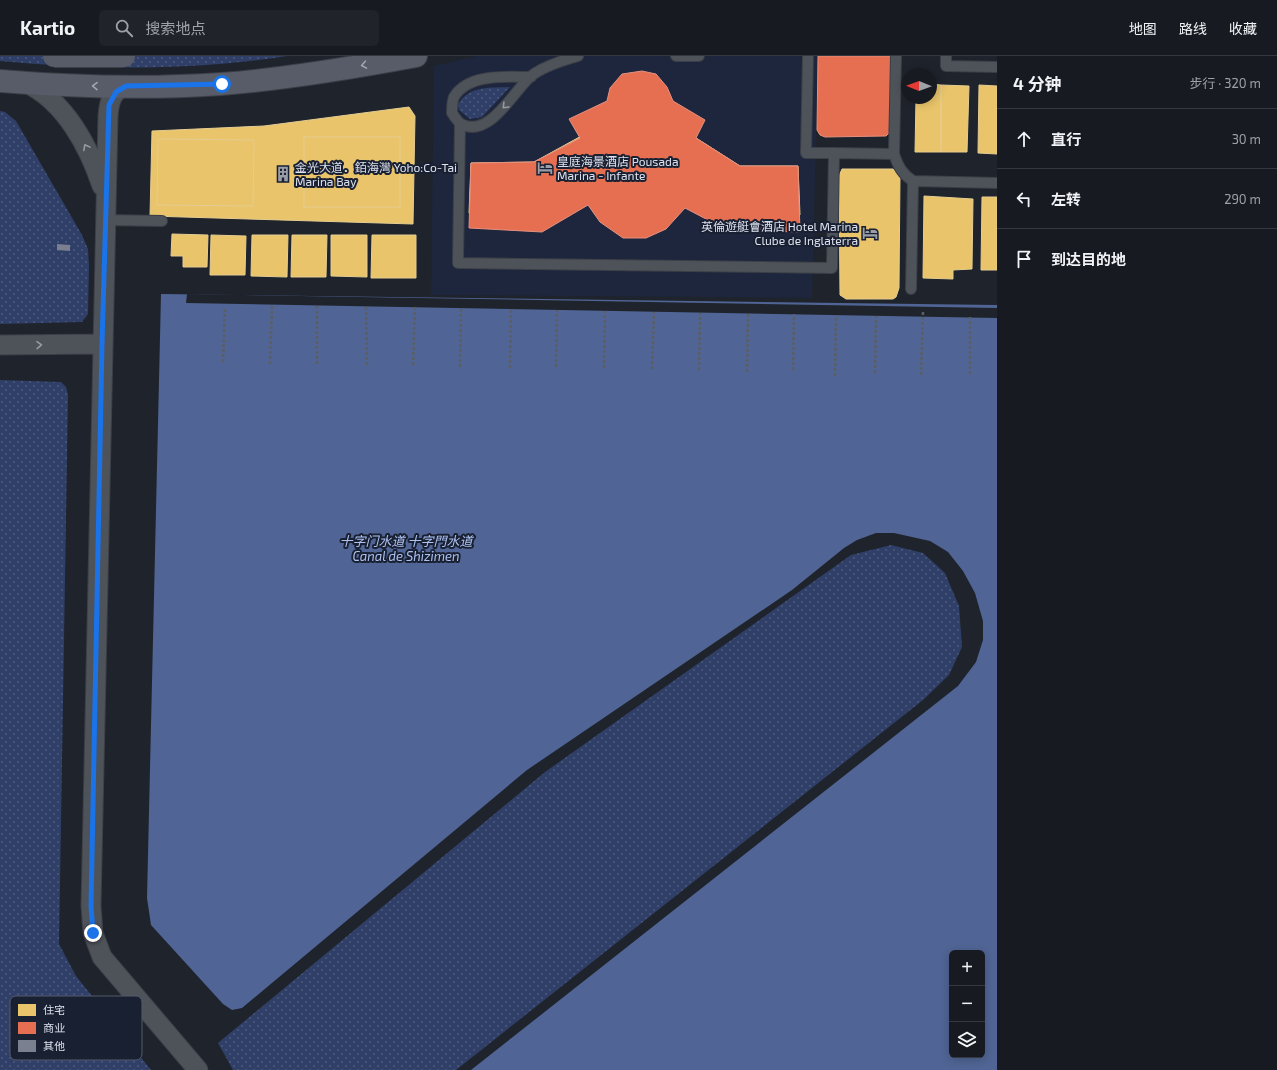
<!DOCTYPE html>
<html lang="zh">
<head>
<meta charset="utf-8">
<style>
	:root { --surface:#171a21; --page:#20232a; --text:#f1f3f6; --muted:#9ea1a5; --line:#36383f }
	body { margin:0; font-family:"Exo 2","Noto Sans SC",sans-serif; background:var(--page); color:var(--text) }
	.controls { position:absolute; right:12px; bottom:12px; display:grid; overflow:hidden; border-radius:6px; box-shadow:0 2px 10px #0003 }
	.controls button { width:36px; height:36px; display:grid; place-items:center; padding:0; border:0; border-bottom:1px solid var(--line); background:var(--surface); color:var(--text); font:20px sans-serif }
	.compass { position:absolute; left:901px; top:12px; width:36px; height:36px; border-radius:50%; background:var(--surface); box-shadow:0 2px 10px #0003; rotate:271deg }
	.stop { position:absolute; width:12px; height:12px; margin:-9px; border:3px solid #1a73e8; border-radius:50%; background:#fff }
	.stop.end { background:#1a73e8; border-color:#fff; box-shadow:0 1px 4px #0008 }
	.list { margin:0; padding:0; list-style:none }
	h2 { display:flex; justify-content:space-between; align-items:center; height:52px; margin:0; padding:0 16px; font-size:17px }
	h2 small { font-size:13px; font-weight:400; color:var(--muted) }
	.list li { display:grid; grid-template-columns:26px 1fr auto; gap:12px; align-items:center; box-sizing:border-box; height:60px; padding:0 16px; border-top:1px solid var(--line) }
	.list b { display:block; font-size:15px; white-space:nowrap }
	.list em { font-size:13px; font-style:normal; color:var(--muted) }
	.icon { flex:none; width:22px; height:22px; fill:none; stroke:currentColor; stroke-width:2; stroke-linecap:round; stroke-linejoin:round }
	.map { position:relative; flex:none; width:997px; height:1014px; overflow:hidden }
	header { display:flex; align-items:center; gap:24px; box-sizing:border-box; height:56px; padding:0 20px; background:var(--surface); border-bottom:1px solid var(--line) }
	header strong { font-size:19px }
	nav { display:flex; gap:22px; margin-inline-start:auto; font-size:14px }
	.search { width:280px; height:36px; background:var(--page); display:flex; align-items:center; gap:10px; box-sizing:border-box; padding:0 14px; border-radius:6px; color:var(--muted); font-size:15px }
	main { display:flex }
	aside { flex:1; background:var(--surface) }
	.map>svg:first-child { display:block }
</style>
</head>
<body>
<header>
<strong>Kartio</strong>
<div class="search"><svg class="icon" aria-label="search" viewBox="0 0 24 24"><circle cx="10" cy="10" r="6"/><path d="M15 15l6 6"/></svg>搜索地点</div>
<nav><a>地图</a><a>路线</a><a>收藏</a></nav>
</header>
<main>
<div class="map">
<svg width="997" height="1014" viewBox="0 0 997 1014">
	<defs>
		<pattern id="grass-dots" width="8" height="8" patternUnits="userSpaceOnUse"><rect width="8" height="8" fill="#2f3f68"/><path d="M2 2h.1M6 6h.1" fill="none" stroke="#4d5a7e" stroke-width="1.8" stroke-linecap="round"/></pattern>
	</defs>
	<rect width="100%" height="100%" fill="#1f232c"/>
	<path fill="#1d263c" d="M477 0H818L812 242 431 239 434 10Z"/>
	<path fill="url(#grass-dots)" d="M0 0H287C192 15 95 14 0 5Z
		M510 31 482 61 470 63 459 54 458 48C470 29 491 32 510 31Z
		M0 55 5 56 16 65 82 179 88 193 89 210 88 258 82 266 0 268Z
		M0 324 61 326 66 331 68 339 59 888 76 920 151 1014H0Z
		M891 489 923 497 945 517 959 550 962 591 949 619 923 644 456 1014H233L218 987 545 716 851 499Z"/>
	<path fill="#506595" fill-rule="evenodd" d="M161 238 997 249V1014H471L958 630 976 606 983 584V565L975 537 963 515 948 496 930 485 894 477H876L857 484 844 492 792 534 527 714 242 952 232 954 223 948 151 869 147 842ZM952 897H982V999H952Z"/>
	<path fill="#1f232c" d="M187 238 997 252V262L186 247Z"/>
	<path fill="#e9c46a" stroke="#e5cd91" d="M931 28 941 29V96H915L916 42H931Z
		M941 29 969 30 967 96H941Z
		M979 29 997 30V98L978 97Z
		M409 51 415 60 413 168 150 160 152 75 264 70Z
		M605 67 621 80 639 74 651 80 665 67 687 81 696 82 740 110H798L800 159 737 158 650 111 637 114 626 108 540 159 469 157 471 107 534 106Z
		M304 81H400V151H304Z
		M158 83 254 84 253 150 157 149Z
		M842 113H893L900 118 899 232 896 241 893 243H846L840 239 839 120Z
		M924 140 973 143 972 213 953 214V223L923 222Z
		M982 141H997V214H981Z
		M172 178 208 179 207 211H183V200H171Z
		M211 179 246 180 245 219H210Z
		M252 179H288L287 221 251 220Z
		M292 179H327L326 221H291Z
		M331 179H367V221L331 220Z
		M372 179H416V222H371Z"/>
	<path fill="#e76f51" stroke="#e49180" d="M818 0H892L890 76 886 80 825 81 820 79 817 74Z
		M642 15 656 18 667 31 673 45 705 64 696 82 740 110H798L800 176 727 174 685 152 666 173 646 182H623L600 166 588 149 542 176 469 172 471 107 534 106 580 82 569 63 607 45 610 32 622 18Z"/>
	<path fill="#7a8090" d="M57 188 70 189V195L57 194Z"/>
	<g fill="none" stroke-linecap="round" stroke-linejoin="round">
		<g stroke="#3c3f47" stroke-width="12">
			<path id="lane" d="M676 0H699
				M808 0 806 97H834
				M896 0 894 98C898 110 902 118 913 125L911 233
				M946 0V10L997 11
				M531 21C507 21 468 17 454 41 452 45 452 52 452 57 454 60 458 66 461 68 489 83 513 36 530 21 541 11 564 4 578 0
				M460 68 458 207 832 212 834 97 894 98
				M913 125 997 127
				M105 164 162 165"/>
		</g>
		<g stroke="#3c3f47" stroke-width="21">
			<path id="street" d="M26 27C65 45 89 91 102 130
				M126 30C112 34 109 46 108 60L91 850 93 877 102 901 198 1014
				M0 289 102 288"/>
		</g>
		<g stroke="#3c3f47" stroke-width="24">
			<path id="primary" d="M0 25C73 31 148 33 221 28 287 23 352 12 416 0"/>
		</g>
		<path stroke="#5a5e65" stroke-width="2.5" stroke-dasharray="3 2" stroke-linecap="butt" d="M366 251 367 309
			M223 306 225 251
			M270 308 272 249
			M317 308V250
			M413 309 415 251
			M460 311 461 252
			M556 311 557 254
			M510 312 511 253
			M604 312 605 255
			M652 313 654 256
			M699 314 700 257
			M793 314 794 258
			M747 316 748 258
			M875 317 876 260
			M970 318V261
			M921 319 923 256
			M835 320 836 259"/>
		<use href="#lane" stroke="#4e5259" stroke-width="10"/>
		<use href="#street" stroke="#4e5259" stroke-width="19"/>
		<use href="#primary" stroke="#575c68" stroke-width="22"/>
		<g stroke="#3c3f47" stroke-width="24" stroke-linecap="butt">
			<path id="primary-bridge" d="M54 0H124"/>
		</g>
		<use href="#primary-bridge" stroke="#575c68" stroke-width="22"/>
	</g>
	<defs><path id="oneway-chevron" d="M-2-3.5L2.5 0L-2 3.5" fill="none" stroke-width="1.6" stroke-linecap="round" stroke-linejoin="round"/></defs>
	<g stroke="#a0a5b1">
		<use href="#oneway-chevron" transform="translate(364 9) rotate(170)"/>
		<use href="#oneway-chevron" transform="translate(95 30) rotate(-179)"/>
	</g>
	<g stroke="#959aa3">
		<use href="#oneway-chevron" transform="translate(505 50) rotate(135)"/>
		<use href="#oneway-chevron" transform="translate(86 91) rotate(-118)"/>
		<use href="#oneway-chevron" transform="translate(39 289) rotate(-1)"/>
	</g>
	<g fill="none" stroke-linecap="round" stroke-linejoin="round">
		<path stroke="#1a73e8" stroke-width="5" d="M93 877 91 850 102 288 109 49 116 36 126 30 222 28"/>
	</g>
	<defs>
		<g id="hotel-bare" transform="scale(1.2)"><path d="M-6-4.5h1.5V1H6V5H4.5V3h-9V5H-6ZM-4 0a1.8 1.8 0 1 1 3.6 0ZM.5 0V-2.5h3Q6-2.5 6 0Z" fill="#9a9ea9" stroke="#192032" stroke-width="2.5" paint-order="stroke"/></g>
		<g id="building-bare" transform="scale(1.2)"><path d="M-4-6H4V6H1V3H-1V6H-4ZM-2.5-4.3h1.7v1.8h-1.7ZM.8-4.3h1.7v1.8H.8ZM-2.5-1h1.7V.8h-1.7ZM.8-1h1.7V.8H.8Z" fill="#9a9ea9" stroke="#192032" stroke-width="2.5" paint-order="stroke"/></g>
	</defs>
	<g fill-rule="evenodd">
		<use href="#hotel-bare" x="545" y="112"/>
		<use href="#building-bare" x="283" y="118"/>
		<use href="#hotel-bare" x="870" y="177"/>
	</g>
	<g text-anchor="middle" dominant-baseline="central" stroke-width="4" stroke-linejoin="round" paint-order="stroke">
		<g font-size="12" fill="#dce1ed" stroke="#192032" text-anchor="start">
			<text x="557" y="105">皇庭海景酒店 Pousada<tspan x="557" dy="14">Marina - Infante</tspan></text>
			<text x="295" y="111">金光大道．銆海灣 Yoho:Co-Tai<tspan x="295" dy="14">Marina Bay</tspan></text>
			<text x="858" y="170" text-anchor="end">英倫遊艇會酒店 Hotel Marina<tspan x="858" dy="14">Clube de Inglaterra</tspan></text>
		</g>
		<g font-size="13" font-style="italic" fill="#adc2f1" stroke="#192032">
			<text x="406" y="485">十字门水道 十字門水道<tspan x="406" dy="15">Canal de Shizimen</tspan></text>
		</g>
	</g>
	<rect x="10" y="940" width="132" height="64" rx="6" fill="#192032" stroke="#545a6a" stroke-width="1"/>
	<rect x="18" y="948" width="18" height="12" fill="#e9c46a"/>
	<rect x="18" y="966" width="18" height="12" fill="#e76f51"/>
	<rect x="18" y="984" width="18" height="12" fill="#7a8090"/>
	<g font-size="11" fill="#dce1ed">
		<text x="43" y="958">住宅</text>
		<text x="43" y="976">商业</text>
		<text x="43" y="994">其他</text>
	</g>
</svg>
<div class="controls">
<button>+</button>
<button>−</button>
<button><svg class="icon" aria-label="layers" viewBox="0 0 24 24"><path d="M12 4l9 5-9 5-9-5zM3 14l9 5 9-5"/></svg></button>
</div>
<svg class="compass" viewBox="-18 -18 36 36"><path d="M0-13l5 13h-10z" fill="#e53935"/><path d="M0 13l5-13h-10z" fill="#9ea1a5"/></svg>
<div class="stop" style="left:222px;top:28px"></div>
<div class="stop end" style="left:93px;top:877px"></div>
</div>
<aside>
<h2>4 分钟<small>步行 · 320 m</small></h2>
<ul class="list">
<li><svg class="icon" aria-label="ahead" viewBox="0 0 24 24"><path d="M12 20V5M6 11l6-6 6 6"/></svg><div><b>直行</b></div><em>30 m</em></li>
<li><svg class="icon" aria-label="left" viewBox="0 0 24 24"><path d="M17 20v-9H6M10 6l-5 5 5 5"/></svg><div><b>左转</b></div><em>290 m</em></li>
<li><svg class="icon" aria-label="arrive" viewBox="0 0 24 24"><path d="M6 21V4h12l-3 4 3 4H6"/></svg><div><b>到达目的地</b></div></li>
</ul>
</aside>
</main>
</body>
</html>
